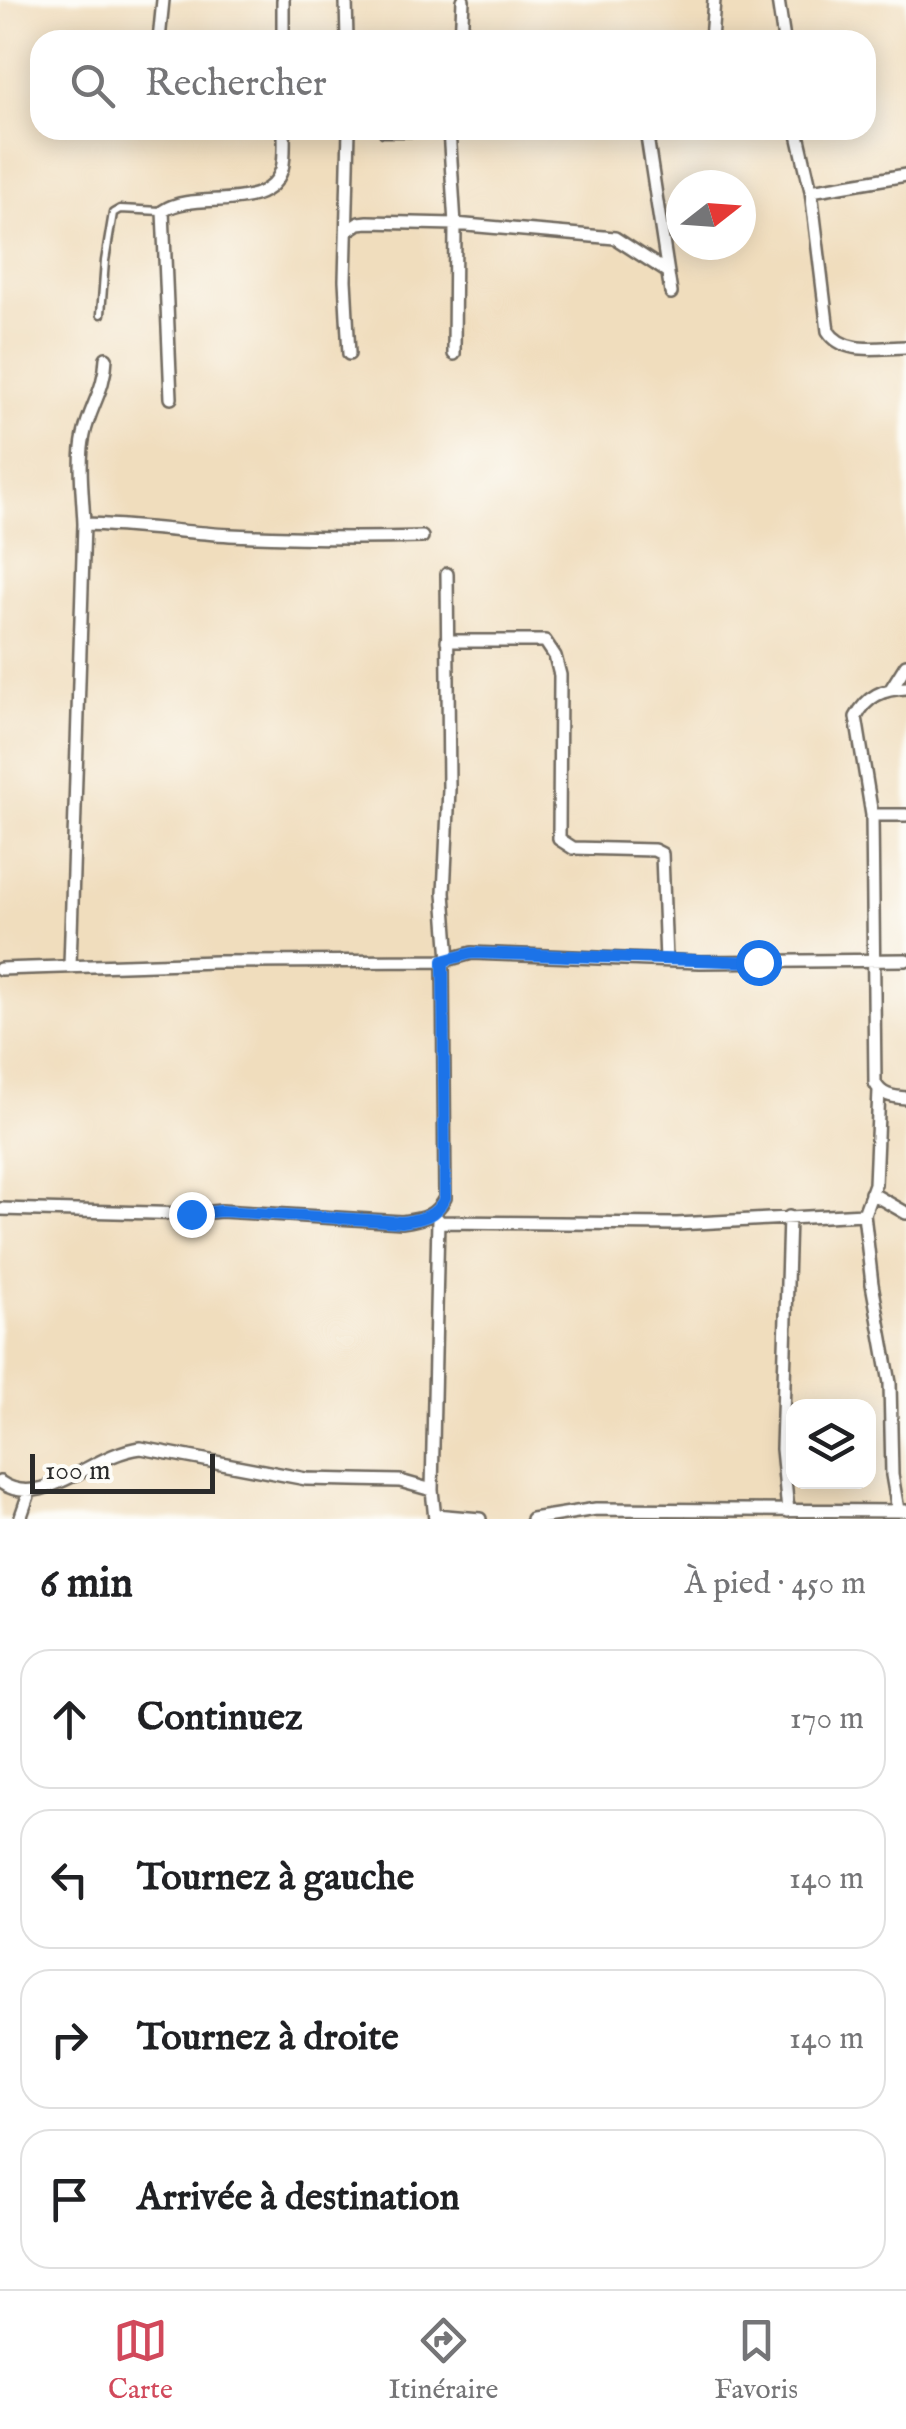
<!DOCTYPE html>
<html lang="fr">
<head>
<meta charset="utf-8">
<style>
	:root { --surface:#fff; --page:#f6f6f6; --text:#202124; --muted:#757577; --line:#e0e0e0; --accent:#d1495b }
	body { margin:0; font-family:"IM FELL English",serif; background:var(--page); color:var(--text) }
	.controls { position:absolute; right:30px; bottom:30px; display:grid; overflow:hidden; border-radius:20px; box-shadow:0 5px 25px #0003 }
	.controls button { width:90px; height:90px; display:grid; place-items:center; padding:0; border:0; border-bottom:2px solid var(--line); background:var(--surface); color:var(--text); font:50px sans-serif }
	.compass { position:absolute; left:666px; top:170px; width:90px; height:90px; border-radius:50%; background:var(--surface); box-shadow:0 5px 25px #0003; rotate:73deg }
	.scale { position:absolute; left:30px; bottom:25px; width:185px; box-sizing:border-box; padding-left:10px; border:5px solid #2b2b2b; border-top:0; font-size:28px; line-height:35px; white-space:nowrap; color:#2b2b2b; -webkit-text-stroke:8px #fdfcf7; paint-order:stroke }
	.stop { position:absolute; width:30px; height:30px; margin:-22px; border:8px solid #1a73e8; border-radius:50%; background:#fff }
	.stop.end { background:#1a73e8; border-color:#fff; box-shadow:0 2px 10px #0008 }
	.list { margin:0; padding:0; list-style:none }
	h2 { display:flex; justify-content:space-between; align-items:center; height:130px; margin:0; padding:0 40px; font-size:42px }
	h2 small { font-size:32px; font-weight:400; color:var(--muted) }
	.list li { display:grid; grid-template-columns:65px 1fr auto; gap:30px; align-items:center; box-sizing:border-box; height:140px; margin:0 20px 20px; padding:0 20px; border:2px solid var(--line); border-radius:30px }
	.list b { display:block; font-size:38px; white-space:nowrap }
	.list em { font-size:32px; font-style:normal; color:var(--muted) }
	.icon { flex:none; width:55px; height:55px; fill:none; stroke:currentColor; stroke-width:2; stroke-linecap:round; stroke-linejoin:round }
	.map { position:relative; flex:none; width:906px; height:1519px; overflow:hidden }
	.search { position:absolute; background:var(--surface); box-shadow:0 5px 25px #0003; left:30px; right:30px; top:30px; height:110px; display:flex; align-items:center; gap:25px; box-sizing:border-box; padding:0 35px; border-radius:30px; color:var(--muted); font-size:38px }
	.sheet { height:770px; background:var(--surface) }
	nav { display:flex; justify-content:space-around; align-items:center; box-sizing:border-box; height:140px; border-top:2px solid var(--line); background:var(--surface); font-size:28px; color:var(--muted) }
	nav a { display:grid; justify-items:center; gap:5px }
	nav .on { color:var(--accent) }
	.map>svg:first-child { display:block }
</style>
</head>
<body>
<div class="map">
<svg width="906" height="1519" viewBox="0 0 906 1519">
	<rect width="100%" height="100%" fill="#fdfcf7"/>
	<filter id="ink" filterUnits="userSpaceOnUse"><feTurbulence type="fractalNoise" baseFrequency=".01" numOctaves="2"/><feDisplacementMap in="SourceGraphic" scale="20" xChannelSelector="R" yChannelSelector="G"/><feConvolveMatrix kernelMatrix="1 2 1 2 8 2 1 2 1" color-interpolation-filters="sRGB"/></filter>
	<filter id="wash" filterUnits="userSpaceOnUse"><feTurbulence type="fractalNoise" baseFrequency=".0048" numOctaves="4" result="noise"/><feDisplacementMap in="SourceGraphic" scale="40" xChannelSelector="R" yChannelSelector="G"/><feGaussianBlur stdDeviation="2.25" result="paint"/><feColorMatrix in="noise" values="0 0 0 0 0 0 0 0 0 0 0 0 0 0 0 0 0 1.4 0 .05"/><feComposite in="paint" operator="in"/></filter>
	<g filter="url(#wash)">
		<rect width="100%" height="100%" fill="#f0ddbd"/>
	</g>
	<g filter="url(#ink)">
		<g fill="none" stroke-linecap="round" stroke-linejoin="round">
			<g stroke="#70695e" stroke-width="11">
				<path id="lane" d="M383 133H448
					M101 314 105 261 113 213 120 209 161 211"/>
			</g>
			<g stroke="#70695e" stroke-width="16">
				<path id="street" d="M283 0V40
					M346 0 347 40
					M778 0 784 40
					M159 40 163 0
					M461 40 463 0
					M711 40 714 0
					M349 130 345 280 349 354
					M449 130 455 224 454 354
					M646 130 671 293
					M797 130 811 191 828 331C844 356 880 347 906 347
					M811 191 906 175
					M347 231 359 223 368 222 455 224 615 238 666 271
					M171 398 163 211C195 189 267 216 282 169 285 158 284 142 284 130
					M84 524C83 496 78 462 84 435 90 406 105 390 106 358
					M447 574 449 789 444 893 449 960
					M447 641H545L555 656 560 675 559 839 573 848 654 850 662 854 666 961
					M906 688C883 689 867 696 856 717L872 815 875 1083C881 1095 892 1097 906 1098
					M891 689 906 665
					M872 815H906
					M70 966 84 524C133 525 181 532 230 535 294 538 358 539 422 537
					M0 969 216 962 443 961 472 953 700 962 906 960
					M879 1090 875 1184 864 1214 872 1284 890 1383 892 1475 898 1510
					M871 1193 906 1213
					M0 1209 191 1214 221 1211 402 1222C423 1219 435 1217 445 1198L443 961
					M438 1222 677 1224 864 1214
					M0 1482C43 1512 92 1453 141 1448L306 1479 400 1481 432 1490 435 1519
					M432 1490 438 1219
					M788 1511 782 1449 789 1217
					M435 1515 480 1519
					M20 1519 29 1493
					M532 1519 596 1509 906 1511"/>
			</g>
			<use href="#lane" stroke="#fff" stroke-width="6"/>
			<use href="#street" stroke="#fff" stroke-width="11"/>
		</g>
	</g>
	<g fill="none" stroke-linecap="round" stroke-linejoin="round" filter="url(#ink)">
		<path stroke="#1a73e8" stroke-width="12" d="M191 1214 221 1211 402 1222C423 1219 435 1217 445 1198L443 961 472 953 758 962"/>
	</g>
</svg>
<div class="controls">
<button><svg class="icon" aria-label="layers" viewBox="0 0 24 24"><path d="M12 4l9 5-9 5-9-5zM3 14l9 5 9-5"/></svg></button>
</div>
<svg class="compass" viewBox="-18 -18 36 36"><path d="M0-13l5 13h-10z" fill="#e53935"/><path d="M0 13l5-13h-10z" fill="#757577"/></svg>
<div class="scale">100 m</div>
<div class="stop" style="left:758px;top:962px"></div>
<div class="stop end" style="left:191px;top:1214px"></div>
<div class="search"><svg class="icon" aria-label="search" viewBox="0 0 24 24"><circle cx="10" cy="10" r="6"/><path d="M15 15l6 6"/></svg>Rechercher</div>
</div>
<section class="sheet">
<h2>6 min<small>À pied · 450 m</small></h2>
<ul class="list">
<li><svg class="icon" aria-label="ahead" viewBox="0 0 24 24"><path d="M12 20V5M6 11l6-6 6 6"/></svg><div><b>Continuez</b></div><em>170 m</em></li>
<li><svg class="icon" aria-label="left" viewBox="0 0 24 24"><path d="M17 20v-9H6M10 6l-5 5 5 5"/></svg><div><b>Tournez à gauche</b></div><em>140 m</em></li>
<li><svg class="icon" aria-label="right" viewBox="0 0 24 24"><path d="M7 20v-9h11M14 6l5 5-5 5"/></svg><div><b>Tournez à droite</b></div><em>140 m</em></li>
<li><svg class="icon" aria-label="arrive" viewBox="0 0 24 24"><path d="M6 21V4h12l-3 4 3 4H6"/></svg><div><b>Arrivée à destination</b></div></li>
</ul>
</section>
<nav>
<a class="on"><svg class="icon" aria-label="map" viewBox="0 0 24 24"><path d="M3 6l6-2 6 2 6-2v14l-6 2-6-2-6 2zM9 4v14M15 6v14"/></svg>Carte</a>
<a><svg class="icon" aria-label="directions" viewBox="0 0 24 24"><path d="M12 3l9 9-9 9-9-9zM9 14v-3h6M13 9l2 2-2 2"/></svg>Itinéraire</a>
<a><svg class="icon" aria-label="saved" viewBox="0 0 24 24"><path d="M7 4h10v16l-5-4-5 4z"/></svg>Favoris</a>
</nav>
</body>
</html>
